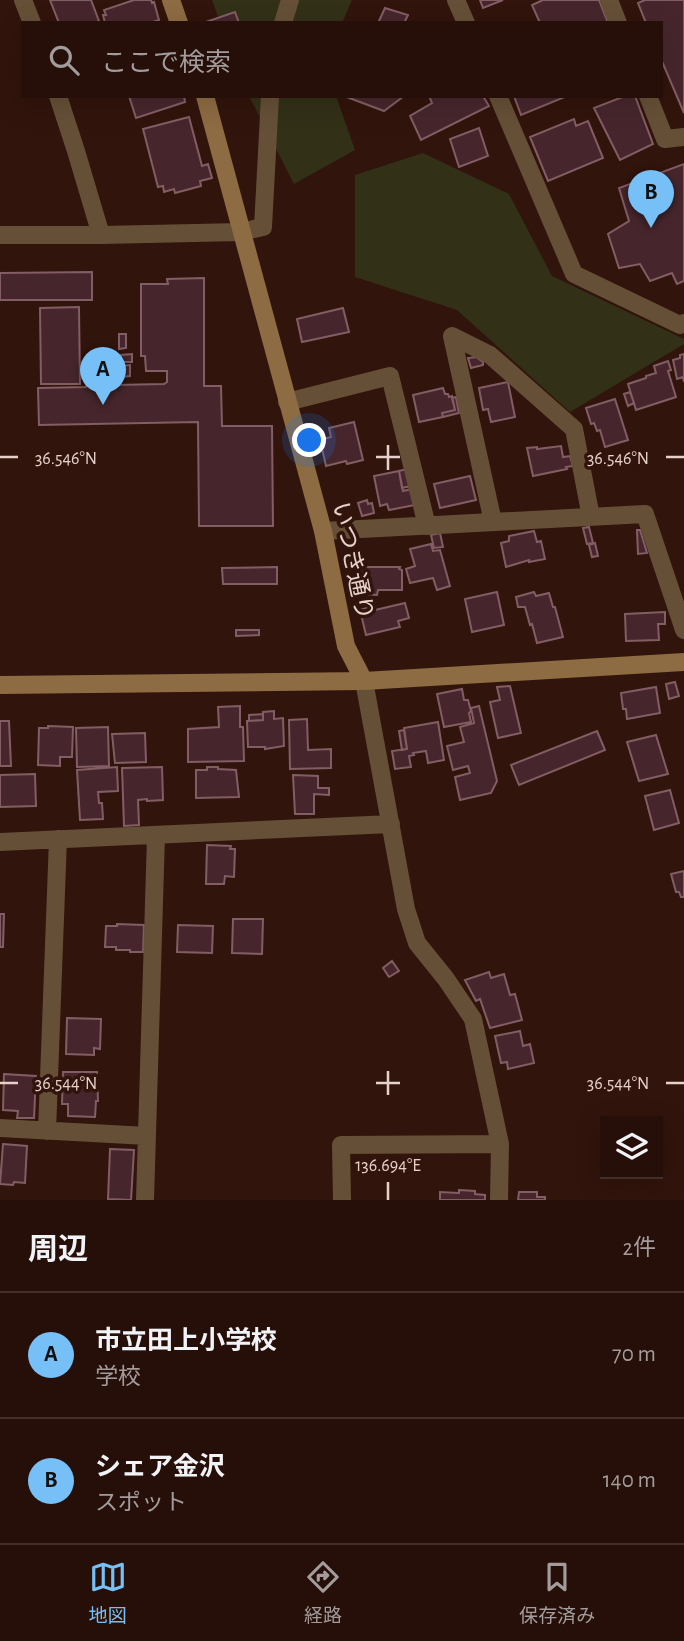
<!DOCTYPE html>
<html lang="ja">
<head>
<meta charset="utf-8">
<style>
	:root { --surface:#250f08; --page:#2d1812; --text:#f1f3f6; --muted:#a39c9c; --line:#422f29; --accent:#76c0f7 }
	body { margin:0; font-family:"Alegreya Sans","Noto Sans JP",sans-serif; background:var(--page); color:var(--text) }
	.controls { position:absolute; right:21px; bottom:21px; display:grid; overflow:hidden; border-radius:0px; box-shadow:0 7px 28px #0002 }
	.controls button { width:63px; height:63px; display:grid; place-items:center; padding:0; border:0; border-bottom:2px solid var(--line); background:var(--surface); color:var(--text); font:35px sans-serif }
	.you { position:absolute; left:310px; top:441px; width:24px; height:24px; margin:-18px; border:5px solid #fff; border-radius:50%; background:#1a73e8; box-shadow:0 0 0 10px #1a73e833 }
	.badge { display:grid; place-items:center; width:46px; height:46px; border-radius:50%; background:var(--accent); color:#111; font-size:23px; font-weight:700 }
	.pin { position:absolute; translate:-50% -58px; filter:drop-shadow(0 2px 4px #0008) }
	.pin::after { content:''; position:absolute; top:37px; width:24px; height:21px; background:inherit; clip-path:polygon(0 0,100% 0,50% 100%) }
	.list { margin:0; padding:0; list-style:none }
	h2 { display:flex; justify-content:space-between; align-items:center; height:91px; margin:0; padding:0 28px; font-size:30px }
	h2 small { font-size:23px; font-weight:400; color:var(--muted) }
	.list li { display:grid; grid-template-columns:46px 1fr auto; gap:21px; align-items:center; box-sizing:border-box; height:126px; padding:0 28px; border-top:2px solid var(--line) }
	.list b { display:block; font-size:26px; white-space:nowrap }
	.list p { margin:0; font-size:23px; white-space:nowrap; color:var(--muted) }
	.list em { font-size:23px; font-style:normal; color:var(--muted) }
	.icon { flex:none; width:38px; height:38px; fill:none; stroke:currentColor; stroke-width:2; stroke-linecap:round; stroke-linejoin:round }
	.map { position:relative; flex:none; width:684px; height:1200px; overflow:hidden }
	.search { position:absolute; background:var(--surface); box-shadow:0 7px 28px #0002; left:21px; right:21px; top:21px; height:77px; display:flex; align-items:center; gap:18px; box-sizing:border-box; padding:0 24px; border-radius:0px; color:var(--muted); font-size:26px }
	.sheet { height:343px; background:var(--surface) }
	nav { display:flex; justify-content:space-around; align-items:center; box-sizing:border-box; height:98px; border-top:2px solid var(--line); background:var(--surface); font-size:19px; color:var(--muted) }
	nav a { display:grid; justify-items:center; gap:4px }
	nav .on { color:var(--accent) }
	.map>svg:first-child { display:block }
</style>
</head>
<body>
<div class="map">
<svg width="684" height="1200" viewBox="0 0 684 1200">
	<rect width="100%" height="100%" fill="#31140b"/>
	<path fill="#333018" d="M212 0H352L342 23H220Z
		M249 96H336L355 150 294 184Z
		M423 153 509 194 552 276 684 339V344L570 412 457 310 355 277V175Z"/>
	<path fill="#46262c" stroke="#835d64" stroke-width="2" d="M50 0H91L99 21 94 23H59Z
		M134 0H151L152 3 154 2 159 20 150 23H105L103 15H106L104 10Z
		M134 0H151L152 3 154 2 159 20 150 23H105L103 15H106L104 10Z
		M480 0H503L483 8Z
		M543 0H599L608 23H540L532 5Z
		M645 0H684V113L661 59V23H646L638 3Z
		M385 8 408 15 404 23H378Z
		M235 12 239 23H203Z
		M129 96H184L185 102 136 118Z
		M344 96H404L384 111Z
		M429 96H483L489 106 421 140 410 116 432 103Z
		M514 96H567L521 115Z
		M625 96H635L653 144 620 160 594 108Z
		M189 117 202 166 208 164 212 178 200 181 201 186 175 193 174 189 164 192 163 186 158 187 143 129Z
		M574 119 576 126 588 121 603 158 548 181 530 137Z
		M479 128 488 156 459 167 450 139Z
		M684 164V281L677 284 672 273 650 281 640 264 619 268 608 234 629 221 619 188Z
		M92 272V300H0V273Z
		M204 278V386H221L222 426H272L273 526H199L198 422 39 425 38 388 86 387V369H84V364L114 363V385L164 384 167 382V371H146L145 356H141V284H168L167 279Z
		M79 307 80 384H41L40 308Z
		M343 308 349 332 302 342 297 319Z
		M119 334H126V348L119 349Z
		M132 354V362H121V355Z
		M684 354V382L683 377 677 379 673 360 680 358V355Z
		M476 357 483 362V365L471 368 468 358Z
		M668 361 671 370 668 371 676 397 636 410 628 384 646 378V376L656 373 654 366Z
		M130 365V376L121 377V366Z
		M508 382 515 417 491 422 488 409 483 410 479 388Z
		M443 388 445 394H448L449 397 452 396 455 410 442 413 443 417 419 422 413 395Z
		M630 392 634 403 628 406 624 394Z
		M456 397 459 413 443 417 442 413 455 410 452 398Z
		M615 399 628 440 605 447 600 430 597 431 594 423 591 424 586 408Z
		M354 422 363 460 347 464 346 461 326 466 320 440 331 437 329 428Z
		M561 446 563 457 570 456 573 466 566 467 567 469 533 476 527 448 537 447V449Z
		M407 469 411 486 402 488 399 471Z
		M399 471 403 491 412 489 415 505 389 510 387 504 380 506 374 476Z
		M470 476 476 500 440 508 434 484Z
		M367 500 368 504 372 503 374 513 362 516 358 503Z
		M589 527 593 543 587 544 583 528Z
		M637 530H640L647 553 638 554Z
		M534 531 537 542 541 541 545 559 529 562V560L506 567 501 543 509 541V536Z
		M440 533 443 547 434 548 431 535Z
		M595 543 598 556 592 557 589 545Z
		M431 544 433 551 440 550 450 586 437 590 433 578 410 583 406 569 415 566 410 549Z
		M277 567V584H223L222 568Z
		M360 567H400L399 569 402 570V590H378L377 595 360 594Z
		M497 592 504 625 472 632 465 599Z
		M534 592 536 596 549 593 553 607H555L563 637 537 643 532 624 530 625 525 607H518L516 597Z
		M405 603 409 618 398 621 400 627 366 635 360 610 374 606 375 610Z
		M665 612V624H658L659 640 626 641 625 614Z
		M236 630H259V635L236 636Z
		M675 682 679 696 669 699 666 684Z
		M510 686 521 733 498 738 490 702 500 700 497 687Z
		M656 687 660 713 627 719 626 709H623L621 693Z
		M462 689 464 700H468L471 711 469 713 471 722 444 727 437 694Z
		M240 706V727H243L244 761 188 762V729L219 727 218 707Z
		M479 706 497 781 491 793 460 800 455 777 470 773 468 766 453 770 447 746 464 742 460 727 474 723 471 708Z
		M274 711V719L283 718 284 746 265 749V747H248L247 721 263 720V712Z
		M263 714V720L249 721V715Z
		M307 719 308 750 331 749V768L290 769 289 720Z
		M0 721H9L11 766H0Z
		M438 722 444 760 428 763 426 751 413 753 414 755 409 756 411 767 395 769 392 751 407 749 404 728Z
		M48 726 73 727 72 757H60V766L38 765 39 728H48Z
		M108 727 109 766 77 767 76 728Z
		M404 730 407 749 402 750 399 731Z
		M597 731 605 750 519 785 511 765Z
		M145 733 146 762 115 763 112 734Z
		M656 735 668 774 639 781 627 742Z
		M117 767 118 791 98 792 99 803H102L103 819 80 820 77 770Z
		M162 767 163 800 147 801V799L138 800 139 825 124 826 122 768Z
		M162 767 163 800 147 801V799L138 800 139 825 124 826 122 768Z
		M207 767H218V769L236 770 239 797 196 798V770H207Z
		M35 774 36 806 0 807V775Z
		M293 775 318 776V788H329V795L314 794V814H295Z
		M670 790 679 823 654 830 645 796Z
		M207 845 231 846 230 849H235L234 877 225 876 224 884H206Z
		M684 871V897H681L679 892H676L671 874Z
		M0 914H4L3 947H0Z
		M233 919H263L262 954 232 953Z
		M117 924 144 925 143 952H130V950H116V947H105L106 926H117Z
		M178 925 213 926 212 953 177 952Z
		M392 961 399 971 389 977 383 968Z
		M489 972 491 978 504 974 510 995 515 994 522 1020 490 1028 480 999 476 1001 465 980Z
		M67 1018 101 1019 100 1049 94 1048V1055L66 1054Z
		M520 1031 523 1046 530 1044 534 1063 508 1069 507 1062 501 1063 495 1036Z
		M63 1072H97L98 1101H96L95 1117 68 1116V1104H62Z
		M4 1074 36 1076 34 1118H17L18 1111 3 1110Z
		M3 1144 27 1146 25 1183 14 1182 13 1185 0 1184Z
		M110 1149 134 1150 131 1200 108 1199Z
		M459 1190 475 1191V1194L485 1195V1200H440V1192L459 1193Z
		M519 1192H537V1197H545V1200H518Z"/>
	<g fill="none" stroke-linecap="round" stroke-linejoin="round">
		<path stroke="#654f37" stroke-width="18" d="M23 0 32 23
			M456 0 466 23
			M609 0 618 23
			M283 23 290 0
			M58 96 76 151 101 235
			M498 96 574 274 680 325 684 323
			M648 96 665 139 684 137
			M0 235H101L241 232 263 227 270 96
			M287 402 390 376 427 526
			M493 522 452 336 490 355 574 429 591 517
			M323 531 645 514 684 630
			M364 681 406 909 417 943 446 979 473 1019 500 1144 499 1200
			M0 842 391 824
			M0 1128 147 1136
			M47 1131 58 839
			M145 1200 156 836
			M342 1200 341 1145 500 1144"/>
		<path stroke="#8d6b43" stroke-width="18" d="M171 0 179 23
			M205 96 323 531 346 646 364 681
			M0 685 364 681 684 662"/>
	</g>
	<path fill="none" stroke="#e6d2cb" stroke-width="2.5" d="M388 445V470M0 457H18M376 457H400M666 457H684M388 1071V1095M0 1083H18M376 1083H400M666 1083H684M388 1182V1200"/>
	<g text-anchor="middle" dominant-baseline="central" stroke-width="7" stroke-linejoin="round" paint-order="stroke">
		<g font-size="24" fill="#e6d2cb" stroke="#31140b">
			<text transform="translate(352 561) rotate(78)">いつき通り</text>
		</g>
	</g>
	<g font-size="18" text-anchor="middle" fill="#e6d2cb" stroke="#31140b" stroke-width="7" stroke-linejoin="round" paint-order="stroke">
		<text x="66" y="464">36.546°N</text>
		<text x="618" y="464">36.546°N</text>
		<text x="66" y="1089">36.544°N</text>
		<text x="618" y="1089">36.544°N</text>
		<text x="388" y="1171">136.694°E</text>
	</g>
</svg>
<div class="controls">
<button><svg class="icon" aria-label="layers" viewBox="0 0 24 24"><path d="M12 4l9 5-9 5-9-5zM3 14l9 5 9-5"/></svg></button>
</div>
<div class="you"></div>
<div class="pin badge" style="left:103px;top:405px">A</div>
<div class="pin badge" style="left:651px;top:228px">B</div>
<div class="search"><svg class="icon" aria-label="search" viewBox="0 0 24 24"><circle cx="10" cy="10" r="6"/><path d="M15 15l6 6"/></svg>ここで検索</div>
</div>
<section class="sheet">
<h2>周辺<small>2件</small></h2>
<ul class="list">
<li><span class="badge">A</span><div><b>市立田上小学校</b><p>学校</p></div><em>70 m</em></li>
<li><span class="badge">B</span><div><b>シェア金沢</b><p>スポット</p></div><em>140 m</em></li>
</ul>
</section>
<nav>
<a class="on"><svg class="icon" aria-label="map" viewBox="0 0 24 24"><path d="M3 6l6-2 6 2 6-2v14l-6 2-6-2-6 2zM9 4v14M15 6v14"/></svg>地図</a>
<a><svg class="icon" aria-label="directions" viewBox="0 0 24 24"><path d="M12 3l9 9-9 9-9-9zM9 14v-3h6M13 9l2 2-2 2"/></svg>経路</a>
<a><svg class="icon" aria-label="saved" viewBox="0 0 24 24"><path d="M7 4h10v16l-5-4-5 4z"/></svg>保存済み</a>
</nav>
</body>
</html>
